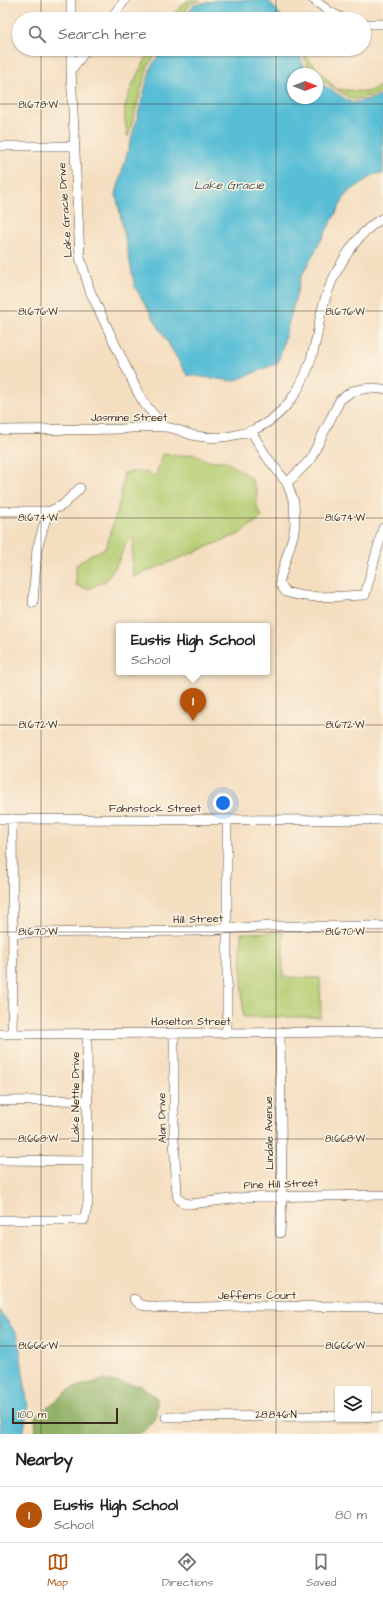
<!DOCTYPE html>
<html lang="en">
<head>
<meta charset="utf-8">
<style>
	:root { --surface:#fff; --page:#f6f6f6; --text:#222; --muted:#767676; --line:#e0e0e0; --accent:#b45309 }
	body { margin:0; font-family:"Architects Daughter",sans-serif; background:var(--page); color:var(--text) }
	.controls { position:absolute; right:12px; bottom:12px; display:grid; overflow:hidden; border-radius:4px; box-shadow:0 1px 3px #0004 }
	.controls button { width:36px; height:36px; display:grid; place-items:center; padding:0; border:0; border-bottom:1px solid var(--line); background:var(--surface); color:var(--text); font:20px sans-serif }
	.compass { position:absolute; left:287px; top:68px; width:36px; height:36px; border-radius:50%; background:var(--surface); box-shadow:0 1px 3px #0004; rotate:90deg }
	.scale { position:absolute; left:12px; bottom:10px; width:106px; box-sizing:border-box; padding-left:4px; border:2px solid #3b2a1e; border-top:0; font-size:11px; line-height:14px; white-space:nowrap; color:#3b2a1e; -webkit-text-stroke:3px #fcf5e5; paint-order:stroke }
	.you { position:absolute; left:223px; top:803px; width:14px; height:14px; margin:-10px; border:3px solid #fff; border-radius:50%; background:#1a73e8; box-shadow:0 0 0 6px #1a73e833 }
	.badge { display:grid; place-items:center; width:26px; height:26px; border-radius:50%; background:var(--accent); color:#fff; font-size:13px; font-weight:700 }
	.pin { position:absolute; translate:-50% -33px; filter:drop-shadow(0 1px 2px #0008) }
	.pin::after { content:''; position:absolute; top:21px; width:14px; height:12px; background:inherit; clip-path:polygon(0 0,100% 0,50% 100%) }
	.popup { position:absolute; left:116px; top:623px; width:154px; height:52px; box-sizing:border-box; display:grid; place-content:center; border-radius:4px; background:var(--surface); filter:drop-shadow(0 1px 3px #0005); font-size:13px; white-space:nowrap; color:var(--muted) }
	.popup b { font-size:15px; color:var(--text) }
	.popup::after { content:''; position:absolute; left:50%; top:100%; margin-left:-8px; border:8px solid transparent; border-top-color:var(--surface) }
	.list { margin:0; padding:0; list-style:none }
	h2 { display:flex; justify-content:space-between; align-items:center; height:52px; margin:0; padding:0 16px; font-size:17px }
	h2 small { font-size:13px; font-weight:400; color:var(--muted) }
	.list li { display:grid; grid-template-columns:26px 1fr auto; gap:12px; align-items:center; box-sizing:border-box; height:56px; padding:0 16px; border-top:1px solid var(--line) }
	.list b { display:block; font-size:15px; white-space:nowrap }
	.list p { margin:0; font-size:13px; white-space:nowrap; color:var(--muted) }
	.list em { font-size:13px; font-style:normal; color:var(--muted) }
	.icon { flex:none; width:22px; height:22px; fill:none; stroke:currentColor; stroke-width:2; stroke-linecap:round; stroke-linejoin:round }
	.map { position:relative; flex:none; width:383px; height:1434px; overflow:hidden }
	.search { position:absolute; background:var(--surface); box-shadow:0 1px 3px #0004; left:12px; right:12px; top:12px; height:44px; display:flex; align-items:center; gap:10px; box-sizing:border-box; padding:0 14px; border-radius:22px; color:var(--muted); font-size:15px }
	.sheet { height:108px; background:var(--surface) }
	nav { display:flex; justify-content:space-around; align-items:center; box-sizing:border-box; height:56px; border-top:1px solid var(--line); background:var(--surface); font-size:11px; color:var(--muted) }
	nav a { display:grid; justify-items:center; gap:2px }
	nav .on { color:var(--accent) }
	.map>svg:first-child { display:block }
</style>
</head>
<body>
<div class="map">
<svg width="383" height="1434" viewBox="0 0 383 1434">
	<rect width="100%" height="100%" fill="#fcf5e5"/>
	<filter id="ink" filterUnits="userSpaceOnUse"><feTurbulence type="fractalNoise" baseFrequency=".025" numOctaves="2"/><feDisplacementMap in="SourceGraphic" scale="8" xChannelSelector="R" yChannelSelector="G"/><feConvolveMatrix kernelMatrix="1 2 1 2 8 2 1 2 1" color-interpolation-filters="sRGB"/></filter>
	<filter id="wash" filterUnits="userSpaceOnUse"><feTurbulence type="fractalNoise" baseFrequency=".012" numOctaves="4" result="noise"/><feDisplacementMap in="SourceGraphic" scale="16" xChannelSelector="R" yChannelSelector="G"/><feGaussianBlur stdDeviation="0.9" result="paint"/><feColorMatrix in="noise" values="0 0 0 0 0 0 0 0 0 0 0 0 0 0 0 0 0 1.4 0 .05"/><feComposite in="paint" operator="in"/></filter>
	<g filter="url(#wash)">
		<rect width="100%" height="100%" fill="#f4dec0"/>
		<path fill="#b6ce74" stroke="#787c49" d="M188 0H201L191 3 180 19H170L173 14Z
			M152 49H160L148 66 128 137C126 128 124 119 125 109 126 94 143 62 152 49Z
			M302 52 336 89 367 92 383 85V93L353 100 317 77V74H311Z
			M162 454 179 456 195 454 208 461H225L240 470 252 479 257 492V506L262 517 239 534 133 577 132 555 134 536 126 544 116 566 105 581 88 589 76 585V565L90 555 106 548 120 500 124 473 141 471 154 476 157 472Z
			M283 932V977L320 978 321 1017H243L241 933Z"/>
		<path fill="#90b166" stroke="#666e42" d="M103 1380 142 1386 157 1398V1416L143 1432 137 1434H36L35 1417 72 1388Z"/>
		<path fill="#58bed5" stroke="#4a747a" d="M217 0H268L284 19H184L194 5Z
			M163 49H297L307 74H293V98H317V81L352 103 383 96V174H375L347 193 301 277 278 363 234 381 187 375 135 287 116 194 151 67Z
			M0 1311 18 1336 28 1408 23 1434H0Z"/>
	</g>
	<g filter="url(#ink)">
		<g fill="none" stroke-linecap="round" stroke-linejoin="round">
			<g stroke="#574536" stroke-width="10">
				<path id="minor" d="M314 0 330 12 344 19
					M71 19V0
					M110 19 125 0
					M364 24H383
					M87 49 71 70 80 257 90 291 138 393 144 403 164 427
					M71 70V49
					M0 146H74
					M0 430C40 429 81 430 121 429 135 428 149 426 163 427 172 427 181 431 189 434 205 439 224 438 240 434 283 424 306 385 315 344 318 332 319 319 323 306 331 276 355 233 383 218
					M251 431 266 456 287 483 294 502 295 524 293 536 280 579V584L286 592C310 600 339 596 365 595L383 528
					M287 483 310 460 340 400 352 391 369 388 383 389
					M0 511H50
					M33 603 37 549 45 521 50 511 63 505 80 488
					M0 819 383 820
					M227 820V1032
					M13 933 197 931 269 926H383
					M280 1032 282 1196 280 1233
					M174 1033V1139L177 1194C178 1201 184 1204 191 1204L247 1197 383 1195
					M0 1034 383 1032
					M12 1034 13 984 12 819
					M0 1101 88 1100
					M0 1160 88 1161
					M0 1220H84L88 1203 87 1033
					M134 1299 141 1305 159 1308 245 1306 383 1307
					M166 1417 338 1416
					M368 1417H383"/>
			</g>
			<use href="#minor" stroke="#fff" stroke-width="9"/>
		</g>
	</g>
	<path fill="none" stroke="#3b2a1e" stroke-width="1" stroke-opacity="0.45" d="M41 0V19M276 0V19M41 49V1434M276 49V1434M0 104H383M0 311H383M0 518H383M0 725H383M0 932H383M0 1139H383M0 1346H383"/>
	<g text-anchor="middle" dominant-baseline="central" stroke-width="3" stroke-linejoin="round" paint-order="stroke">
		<g font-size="11" fill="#3b2a1e" stroke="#fcf5e5">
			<text transform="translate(65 210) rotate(-94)">Lake Gracie Drive</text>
			<text x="129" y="417">Jasmine Street</text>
			<text x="155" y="808">Fahnstock Street</text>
			<text transform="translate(198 919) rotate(-2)">Hill Street</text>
			<text x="191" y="1021">Haselton Street</text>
			<text transform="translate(75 1097) rotate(-90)">Lake Nettie Drive</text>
			<text transform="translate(162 1118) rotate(-91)">Alan Drive</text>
			<text transform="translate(269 1133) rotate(-91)">Lindale Avenue</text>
			<text transform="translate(281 1184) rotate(-2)">Pine Hill Street</text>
			<text x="257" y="1295">Jefferis Court</text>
		</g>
		<g font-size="12" font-style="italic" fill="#445655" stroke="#fcf5e5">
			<text x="229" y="185">Lake Gracie</text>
		</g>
	</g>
	<g font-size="10" text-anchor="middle" fill="#3b2a1e" stroke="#fcf5e5" stroke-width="3" stroke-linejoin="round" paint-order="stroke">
		<text x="38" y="108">81.678°W</text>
		<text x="38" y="315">81.676°W</text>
		<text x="345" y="315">81.676°W</text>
		<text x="345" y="521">81.674°W</text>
		<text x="38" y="521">81.674°W</text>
		<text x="38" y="728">81.672°W</text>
		<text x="345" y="728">81.672°W</text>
		<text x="38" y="935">81.670°W</text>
		<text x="345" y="935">81.670°W</text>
		<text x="345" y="1142">81.668°W</text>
		<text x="38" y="1142">81.668°W</text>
		<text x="38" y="1349">81.666°W</text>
		<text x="345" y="1349">81.666°W</text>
		<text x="276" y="1418">28.846°N</text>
	</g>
</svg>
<div class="controls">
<button><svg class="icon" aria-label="layers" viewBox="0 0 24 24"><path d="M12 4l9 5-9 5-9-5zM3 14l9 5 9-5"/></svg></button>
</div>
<svg class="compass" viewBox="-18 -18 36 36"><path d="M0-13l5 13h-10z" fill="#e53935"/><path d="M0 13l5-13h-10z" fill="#767676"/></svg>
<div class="scale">100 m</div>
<div class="you"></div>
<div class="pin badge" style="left:193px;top:721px">1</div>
<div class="popup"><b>Eustis High School</b>School</div>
<div class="search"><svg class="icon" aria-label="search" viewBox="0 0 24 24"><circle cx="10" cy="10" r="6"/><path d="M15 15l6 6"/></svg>Search here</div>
</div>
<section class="sheet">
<h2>Nearby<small></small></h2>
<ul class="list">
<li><span class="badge">1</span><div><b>Eustis High School</b><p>School</p></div><em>80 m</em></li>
</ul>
</section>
<nav>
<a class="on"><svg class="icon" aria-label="map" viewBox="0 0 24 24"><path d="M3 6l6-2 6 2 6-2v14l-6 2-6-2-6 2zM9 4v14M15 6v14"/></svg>Map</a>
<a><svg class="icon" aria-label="directions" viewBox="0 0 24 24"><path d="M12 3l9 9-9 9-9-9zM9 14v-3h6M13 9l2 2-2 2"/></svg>Directions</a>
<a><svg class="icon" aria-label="saved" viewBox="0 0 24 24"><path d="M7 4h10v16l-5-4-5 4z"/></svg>Saved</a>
</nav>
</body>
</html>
